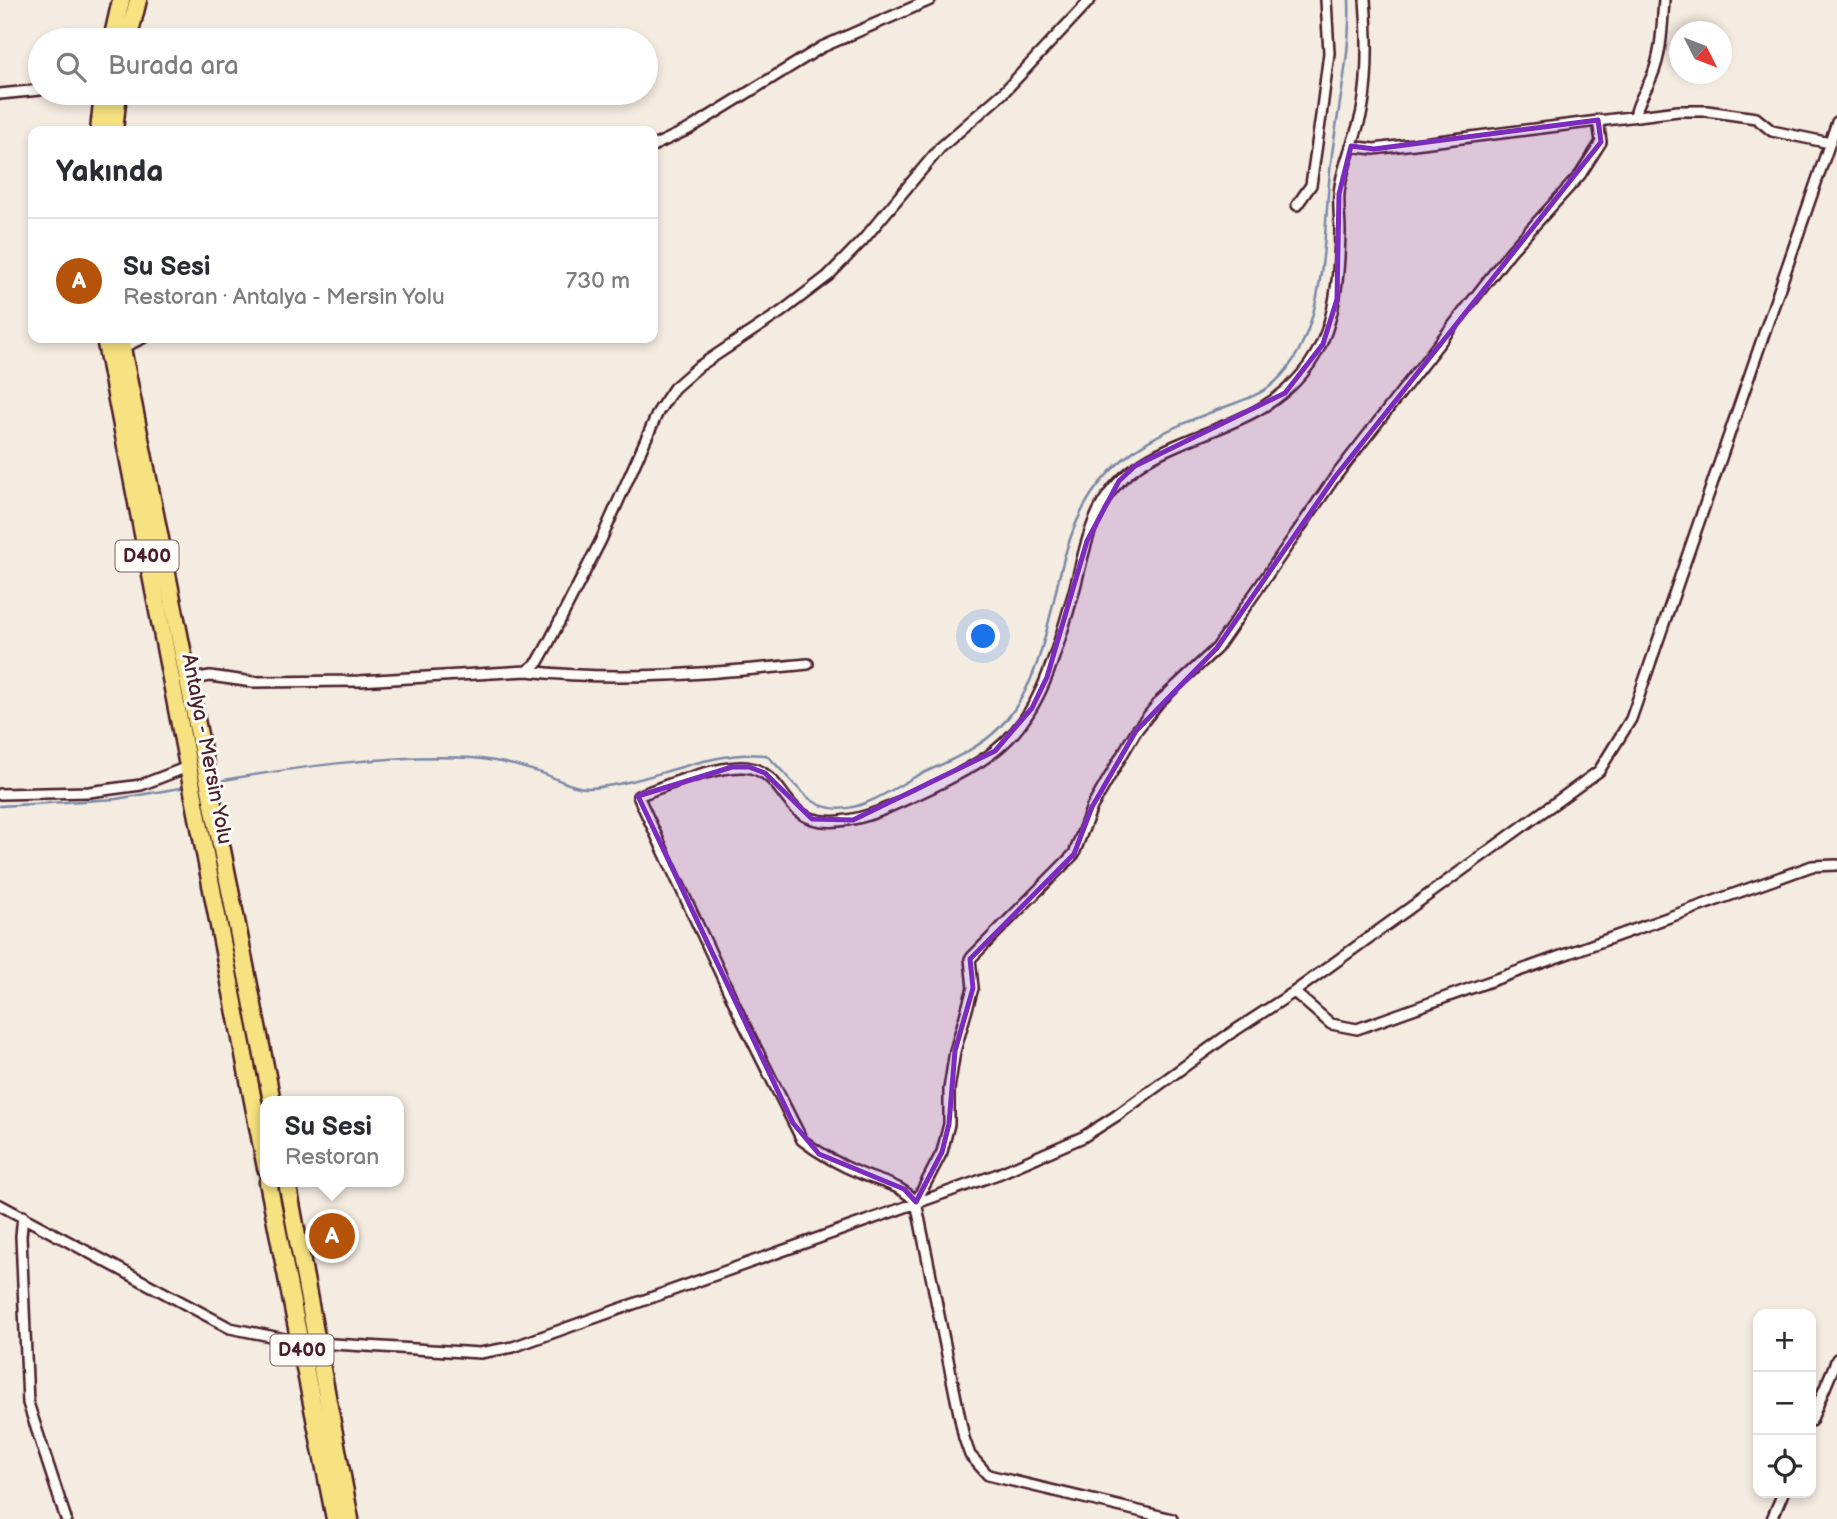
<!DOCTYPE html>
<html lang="tr">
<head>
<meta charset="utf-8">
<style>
	:root { --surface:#fff; --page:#f7f7f7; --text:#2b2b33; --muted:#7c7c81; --line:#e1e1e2; --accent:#b45309 }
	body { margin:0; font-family:"Balsamiq Sans",sans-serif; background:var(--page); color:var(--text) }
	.controls { position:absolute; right:21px; bottom:21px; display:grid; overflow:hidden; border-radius:14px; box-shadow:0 4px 10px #0003 }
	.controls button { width:63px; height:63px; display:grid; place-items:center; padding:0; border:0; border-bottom:2px solid var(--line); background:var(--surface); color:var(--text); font:35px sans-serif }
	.compass { position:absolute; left:1669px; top:21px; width:63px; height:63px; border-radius:50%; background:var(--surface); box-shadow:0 4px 10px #0003; rotate:132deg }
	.you { position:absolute; left:984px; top:637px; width:24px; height:24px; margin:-18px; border:5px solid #fff; border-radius:50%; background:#1a73e8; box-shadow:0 0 0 10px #1a73e833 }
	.badge { display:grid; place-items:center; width:46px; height:46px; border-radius:50%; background:var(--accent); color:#fff; font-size:23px; font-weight:700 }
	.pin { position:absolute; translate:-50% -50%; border:4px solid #fff; box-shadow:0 2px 7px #0006 }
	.popup { position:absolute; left:260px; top:1096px; width:144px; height:91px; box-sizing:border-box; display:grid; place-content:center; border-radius:14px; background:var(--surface); filter:drop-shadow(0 2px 5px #0005); font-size:23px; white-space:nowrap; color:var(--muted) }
	.popup b { font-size:26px; color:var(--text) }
	.popup::after { content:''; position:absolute; left:50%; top:100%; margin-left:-14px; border:14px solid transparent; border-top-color:var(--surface) }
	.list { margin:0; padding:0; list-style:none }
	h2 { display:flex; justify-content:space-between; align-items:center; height:91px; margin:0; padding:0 28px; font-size:30px }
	h2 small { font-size:23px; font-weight:400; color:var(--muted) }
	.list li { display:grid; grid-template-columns:46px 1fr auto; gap:21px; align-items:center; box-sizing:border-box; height:126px; padding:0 28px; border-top:2px solid var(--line) }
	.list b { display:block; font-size:26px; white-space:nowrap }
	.list p { margin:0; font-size:23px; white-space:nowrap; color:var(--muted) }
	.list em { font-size:23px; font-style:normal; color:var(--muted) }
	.icon { flex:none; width:38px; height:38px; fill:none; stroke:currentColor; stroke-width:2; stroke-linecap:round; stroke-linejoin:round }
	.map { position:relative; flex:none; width:1837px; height:1519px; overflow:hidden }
	.search { position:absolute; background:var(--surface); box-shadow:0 4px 10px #0003; left:28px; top:28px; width:630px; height:77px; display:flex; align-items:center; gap:18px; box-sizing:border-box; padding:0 24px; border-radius:38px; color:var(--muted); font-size:26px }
	.panel { position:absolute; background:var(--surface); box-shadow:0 4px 10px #0003; left:28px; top:126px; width:630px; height:217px; border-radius:14px }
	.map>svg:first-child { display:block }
</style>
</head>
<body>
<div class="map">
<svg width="1837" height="1519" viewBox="0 0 1837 1519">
	<rect width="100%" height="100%" fill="#f5ece1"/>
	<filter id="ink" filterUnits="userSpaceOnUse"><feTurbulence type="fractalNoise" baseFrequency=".0143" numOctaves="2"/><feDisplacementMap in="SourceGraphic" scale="14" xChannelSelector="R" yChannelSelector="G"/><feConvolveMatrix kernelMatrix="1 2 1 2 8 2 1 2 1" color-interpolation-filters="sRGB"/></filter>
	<g filter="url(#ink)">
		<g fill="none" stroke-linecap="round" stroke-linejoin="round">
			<path stroke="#7a89a6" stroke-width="2.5" d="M213 782C296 767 387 754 472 758 497 760 521 766 544 774 558 779 575 789 590 788 650 784 705 750 766 755 779 766 789 780 802 792 838 829 879 796 915 777 944 763 976 751 999 728 1060 665 1045 565 1091 495 1124 446 1170 428 1222 408 1238 402 1261 395 1274 383 1331 332 1322 224 1332 154 1339 103 1351 52 1349 0
				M0 806 116 799 186 787"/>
			<g stroke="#4a1f2b" stroke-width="14">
				<path id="street" d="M0 94 40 90
					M1635 116C1638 100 1646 91 1652 76 1662 53 1662 25 1664 0
					M653 146 689 129 822 47 930 0
					M1351 146 1374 149 1678 111H1707L1756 118 1772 131 1830 143
					M1297 205 1311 185 1321 116 1329 53 1326 0
					M122 348 143 338
					M527 671C620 682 715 673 808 664
					M187 680 210 676 253 682 359 681 527 671 538 662 548 644 601 540 658 412 674 388 698 367 781 312 828 276 863 240 940 148 1003 93 1090 0
					M0 794 89 792 141 785 190 766
					M1294 992 1331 1024 1357 1029 1812 866 1837 865
					M916 1202 942 1152 949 1124V1089L955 1051 973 988 970 959 1074 854 1092 807 1136 731 1160 701 1217 648 1335 477 1511 251 1580 175 1601 142 1598 120
					M0 1205 230 1328 300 1342
					M23 1216 21 1236 28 1403 66 1519
					M317 1343 480 1353 513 1347 998 1174 1083 1137 1116 1116 1225 1037 1294 992 1599 771 1631 719 1837 122
					M1811 1421 1837 1359
					M1172 1519 988 1475 970 1455 964 1438 916 1202C901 1185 884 1183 864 1175 842 1166 821 1155 802 1140L741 1018 638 796C663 786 726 762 751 768 776 774 781 797 798 811 819 829 857 820 880 811 912 797 969 772 996 750 1042 714 1057 649 1073 595 1081 566 1086 535 1100 508 1134 444 1208 441 1263 407 1331 366 1338 305 1340 232 1340 219 1338 205 1339 193 1342 164 1356 139 1362 111 1369 74 1368 37 1365 0
					M1772 1519 1783 1493"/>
			</g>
			<g stroke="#4a1f2b" stroke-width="21">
				<path id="highway" d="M112 40 121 0
					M128 40 138 0
					M99 131 103 93
					M114 131 118 93
					M105 338 266 1168
					M120 338 272 1101
					M268 1182 335 1519
					M287 1182 350 1519"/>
			</g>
			<use href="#street" stroke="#fdfcf7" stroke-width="9"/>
			<use href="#highway" stroke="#f7e281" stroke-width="16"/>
		</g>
	</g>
	<path fill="#7b2cbf" fill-opacity="0.2" stroke="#7b2cbf" stroke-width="5" stroke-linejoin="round" d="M1598 120 1601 142 1335 477 1217 648 1136 731 1092 807 1074 854 970 959 973 988 955 1051 949 1124 942 1152 916 1202 904 1189 819 1154 793 1123 638 796 732 767H749L765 773 812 819 853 820 995 751 1032 708 1047 677 1087 541 1119 481 1135 466 1285 393 1323 344 1337 299 1339 194 1351 146 1374 149Z"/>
	<g text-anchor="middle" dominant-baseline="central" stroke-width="6" stroke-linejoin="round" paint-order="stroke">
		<g fill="#fdfcf7" stroke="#806168" stroke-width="2">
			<rect x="115.5" y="540.5" width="63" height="31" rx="5"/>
			<rect x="270.5" y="1334.5" width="63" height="31" rx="5"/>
		</g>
		<g font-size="19" font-weight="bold" fill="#4a1f2b">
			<text x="147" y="556">D400</text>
			<text x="302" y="1350">D400</text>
		</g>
		<g font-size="21" fill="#4a1f2b" stroke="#fdfcf7">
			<text transform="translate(207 749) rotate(79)">Antalya - Mersin Yolu</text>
		</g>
	</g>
</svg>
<div class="controls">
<button>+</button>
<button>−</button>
<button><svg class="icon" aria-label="locate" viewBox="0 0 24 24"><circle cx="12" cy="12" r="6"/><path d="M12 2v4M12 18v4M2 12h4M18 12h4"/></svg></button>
</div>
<svg class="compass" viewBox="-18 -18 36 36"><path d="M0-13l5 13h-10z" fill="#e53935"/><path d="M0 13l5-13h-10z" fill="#7c7c81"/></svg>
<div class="you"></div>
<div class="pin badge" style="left:332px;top:1236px">A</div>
<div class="popup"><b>Su Sesi</b>Restoran</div>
<div class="search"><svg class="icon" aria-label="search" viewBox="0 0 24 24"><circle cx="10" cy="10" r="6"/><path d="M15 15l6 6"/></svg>Burada ara</div>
<section class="panel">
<h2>Yakında<small></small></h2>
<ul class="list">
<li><span class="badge">A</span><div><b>Su Sesi</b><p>Restoran · Antalya - Mersin Yolu</p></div><em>730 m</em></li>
</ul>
</section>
</div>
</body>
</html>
